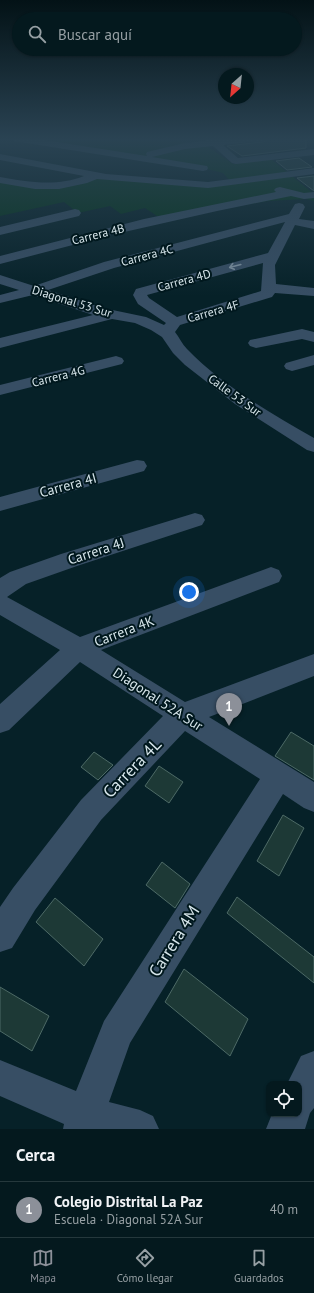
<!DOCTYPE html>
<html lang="es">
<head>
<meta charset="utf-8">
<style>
	:root { --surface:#04191e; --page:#0d2227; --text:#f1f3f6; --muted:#97a0a4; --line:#25383c; --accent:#8c9099 }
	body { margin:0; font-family:"PT Sans",sans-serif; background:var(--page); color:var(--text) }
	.controls { position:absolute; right:12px; bottom:12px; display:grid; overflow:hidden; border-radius:8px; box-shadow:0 1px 3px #0004 }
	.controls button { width:36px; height:36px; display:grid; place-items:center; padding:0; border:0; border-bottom:1px solid var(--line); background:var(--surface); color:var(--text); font:20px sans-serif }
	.compass { position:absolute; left:218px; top:68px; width:36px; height:36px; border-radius:50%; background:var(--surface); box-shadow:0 1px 3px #0004; rotate:207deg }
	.you { position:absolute; left:189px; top:592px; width:14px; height:14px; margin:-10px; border:3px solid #fff; border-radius:50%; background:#1a73e8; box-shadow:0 0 0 6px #1a73e833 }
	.badge { display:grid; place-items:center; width:26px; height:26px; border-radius:50%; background:var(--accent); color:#fff; font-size:13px; font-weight:700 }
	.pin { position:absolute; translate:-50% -33px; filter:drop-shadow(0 1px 2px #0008) }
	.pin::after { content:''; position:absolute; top:21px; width:14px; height:12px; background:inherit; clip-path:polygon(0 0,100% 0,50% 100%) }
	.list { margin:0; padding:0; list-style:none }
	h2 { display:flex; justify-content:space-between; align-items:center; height:52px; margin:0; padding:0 16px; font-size:17px }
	h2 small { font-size:13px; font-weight:400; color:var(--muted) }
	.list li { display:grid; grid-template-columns:26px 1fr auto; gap:12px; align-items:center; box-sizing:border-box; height:56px; padding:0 16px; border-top:1px solid var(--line) }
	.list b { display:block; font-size:15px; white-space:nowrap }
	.list p { margin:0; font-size:13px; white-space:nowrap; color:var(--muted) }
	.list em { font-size:13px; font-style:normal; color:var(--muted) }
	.icon { flex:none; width:22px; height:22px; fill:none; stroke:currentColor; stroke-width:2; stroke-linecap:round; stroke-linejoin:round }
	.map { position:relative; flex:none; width:314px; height:1129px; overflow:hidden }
	.search { position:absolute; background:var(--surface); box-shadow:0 1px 3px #0004; left:12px; right:12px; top:12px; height:44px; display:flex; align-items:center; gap:10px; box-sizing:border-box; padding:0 14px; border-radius:22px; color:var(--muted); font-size:15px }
	.sheet { height:108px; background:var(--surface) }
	nav { display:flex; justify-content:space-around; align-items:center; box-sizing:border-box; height:56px; border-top:1px solid var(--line); background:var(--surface); font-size:11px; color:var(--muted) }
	nav a { display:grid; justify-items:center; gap:2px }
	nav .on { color:var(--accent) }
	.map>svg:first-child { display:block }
</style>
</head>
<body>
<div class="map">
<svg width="314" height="1129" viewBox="0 0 314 1129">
	<rect width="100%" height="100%" fill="#062128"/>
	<path fill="#04341b" d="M14 138H165L169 142 179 140 188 148 207 146 233 164 271 159 314 194V201L306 199 268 201 160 218 145 208 121 214 110 206 78 213 64 202 0 216V182C36 186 64 193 98 178L200 187 231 182 223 173 203 168Z"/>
	<path fill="#1d3936" stroke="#4d6a66" d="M268 138H306V148L242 156 227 146 262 142 266 141Z
		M299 158 312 167 287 170 276 161Z
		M314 176V191L297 178Z
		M291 732 314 746V780L275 756Z
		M94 752 113 765 98 780 81 767Z
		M159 766 183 782 169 803 145 786Z
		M283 815 304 828 279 876 257 861Z
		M162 862 190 884 175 908 146 885Z
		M237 897 314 957V983L227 913Z
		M55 898 103 939 84 966 36 922Z
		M184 969 248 1019 230 1056 165 1002Z
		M0 987 49 1016 32 1051 0 1031Z"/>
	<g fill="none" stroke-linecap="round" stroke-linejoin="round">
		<path fill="#374e64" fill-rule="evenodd" d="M9 138H31L147 156 146 154 147 152 185 143 206 141 204 138H215L217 140 236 138H267L265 140 262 141 223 145 238 158 314 149V155L236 164 232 163 213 146 185 149 152 157 207 166 208 168 207 170 203 171 14 141Z
			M0 154 106 174 208 182 314 168V174L208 188 97 179 87 183 59 189H35L0 183V177C27 182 57 187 84 176L0 160Z
			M280 187 304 193 314 192V198L304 199 291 196 217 211 111 235 0 264V256L144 219 276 192 274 190 276 188Z
			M299 203 303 204 305 207 299 219 314 221V229L295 225 275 265 276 284 314 288V296L275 293 272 297 180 325 175 332C179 337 182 344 187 349 220 384 272 414 314 438V452L307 450 293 441 235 404 185 365 173 353 162 337 151 330 135 323 112 319 0 348V338L93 315 33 295 0 303V295L19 290 0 284V275L34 286 104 262 289 214 295 204ZM285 222 268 253 136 289 133 295 138 304 166 323 164 325 146 317 103 308 48 290 114 268ZM263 263 261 291 177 317 149 298 147 295Z
			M75 209 79 210 81 213 79 216 0 235V227Z
			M302 329 314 332V342L302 339 256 348 250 346 248 343 250 340Z
			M314 355V365L292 371 286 369 284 366 286 363Z
			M116 356 122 358 124 361 122 364 0 395V385Z
			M137 460 144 461 147 466 144 471 0 511V497Z
			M195 513 202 515 205 520 202 525 77 566 26 584 7 597 80 637 263 570 271 567 279 570 282 576 279 582 101 650 185 702 314 654V676L209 717 314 782V812L304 808 283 794 130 1043 109 1102 140 1110 153 1116 159 1129H63L64 1124 0 1096V1060L76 1091 104 1021 260 779 185 731 101 820 35 910 12 948 0 952V907L13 888 81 800 163 716 80 662 9 730 0 733V704L60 650 0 615V578L10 572 61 554Z
			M314 1051V1108L310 1113 305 1129H266L272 1114H299V1084H287L301 1056Z"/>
	</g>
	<defs><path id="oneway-shaft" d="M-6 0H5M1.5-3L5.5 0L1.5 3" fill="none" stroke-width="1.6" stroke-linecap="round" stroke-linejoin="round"/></defs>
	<use stroke="#7f92a1" href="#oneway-shaft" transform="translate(235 266) rotate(165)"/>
	<linearGradient id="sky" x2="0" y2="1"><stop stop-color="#031216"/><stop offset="0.47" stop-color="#2a4353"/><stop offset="1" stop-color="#2a4353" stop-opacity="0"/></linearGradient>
	<rect width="314" height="296" fill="url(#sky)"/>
	<g text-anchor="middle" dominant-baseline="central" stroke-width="4" stroke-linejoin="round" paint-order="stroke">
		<g font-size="12" fill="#d7e6eb" stroke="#00181e">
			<text transform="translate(98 234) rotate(-14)">Carrera 4B</text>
			<text transform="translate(147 255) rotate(-15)">Carrera 4C</text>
			<text transform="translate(184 280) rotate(-15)">Carrera 4D</text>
			<text transform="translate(72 301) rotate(17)">Diagonal 53 Sur</text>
			<text transform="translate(213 311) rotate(-16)">Carrera 4F</text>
			<text transform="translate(58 376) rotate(-14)">Carrera 4G</text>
			<text transform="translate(235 395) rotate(36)">Calle 53 Sur</text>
		</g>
		<g font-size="14" fill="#d7e6eb" stroke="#00181e">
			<text transform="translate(68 485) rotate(-15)">Carrera 4I</text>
			<text transform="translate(96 551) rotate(-18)">Carrera 4J</text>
			<text transform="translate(124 631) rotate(-21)">Carrera 4K</text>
			<text transform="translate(158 699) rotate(33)">Diagonal 52A Sur</text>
		</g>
		<g font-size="17" fill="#d7e6eb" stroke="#00181e">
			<text transform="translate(132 768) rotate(-46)">Carrera 4L</text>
			<text transform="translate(174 941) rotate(-58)">Carrera 4M</text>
		</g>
	</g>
</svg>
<div class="controls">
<button><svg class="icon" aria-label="locate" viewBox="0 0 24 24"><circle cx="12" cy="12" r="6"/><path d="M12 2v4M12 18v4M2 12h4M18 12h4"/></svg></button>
</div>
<svg class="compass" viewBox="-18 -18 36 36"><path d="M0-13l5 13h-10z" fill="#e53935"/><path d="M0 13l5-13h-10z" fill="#97a0a4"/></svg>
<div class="you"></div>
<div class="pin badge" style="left:229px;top:726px">1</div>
<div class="search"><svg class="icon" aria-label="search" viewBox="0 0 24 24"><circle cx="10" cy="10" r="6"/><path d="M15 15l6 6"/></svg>Buscar aquí</div>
</div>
<section class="sheet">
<h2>Cerca<small></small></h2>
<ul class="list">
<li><span class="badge">1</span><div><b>Colegio Distrital La Paz</b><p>Escuela · Diagonal 52A Sur</p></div><em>40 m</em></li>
</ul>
</section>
<nav>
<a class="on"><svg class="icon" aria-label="map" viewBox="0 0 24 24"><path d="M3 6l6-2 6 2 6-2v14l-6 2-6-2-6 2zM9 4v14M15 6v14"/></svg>Mapa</a>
<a><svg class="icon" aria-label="directions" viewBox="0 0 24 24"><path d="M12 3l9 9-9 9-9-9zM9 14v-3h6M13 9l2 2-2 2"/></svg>Cómo llegar</a>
<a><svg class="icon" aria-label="saved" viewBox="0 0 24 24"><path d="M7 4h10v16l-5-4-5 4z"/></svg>Guardados</a>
</nav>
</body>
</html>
